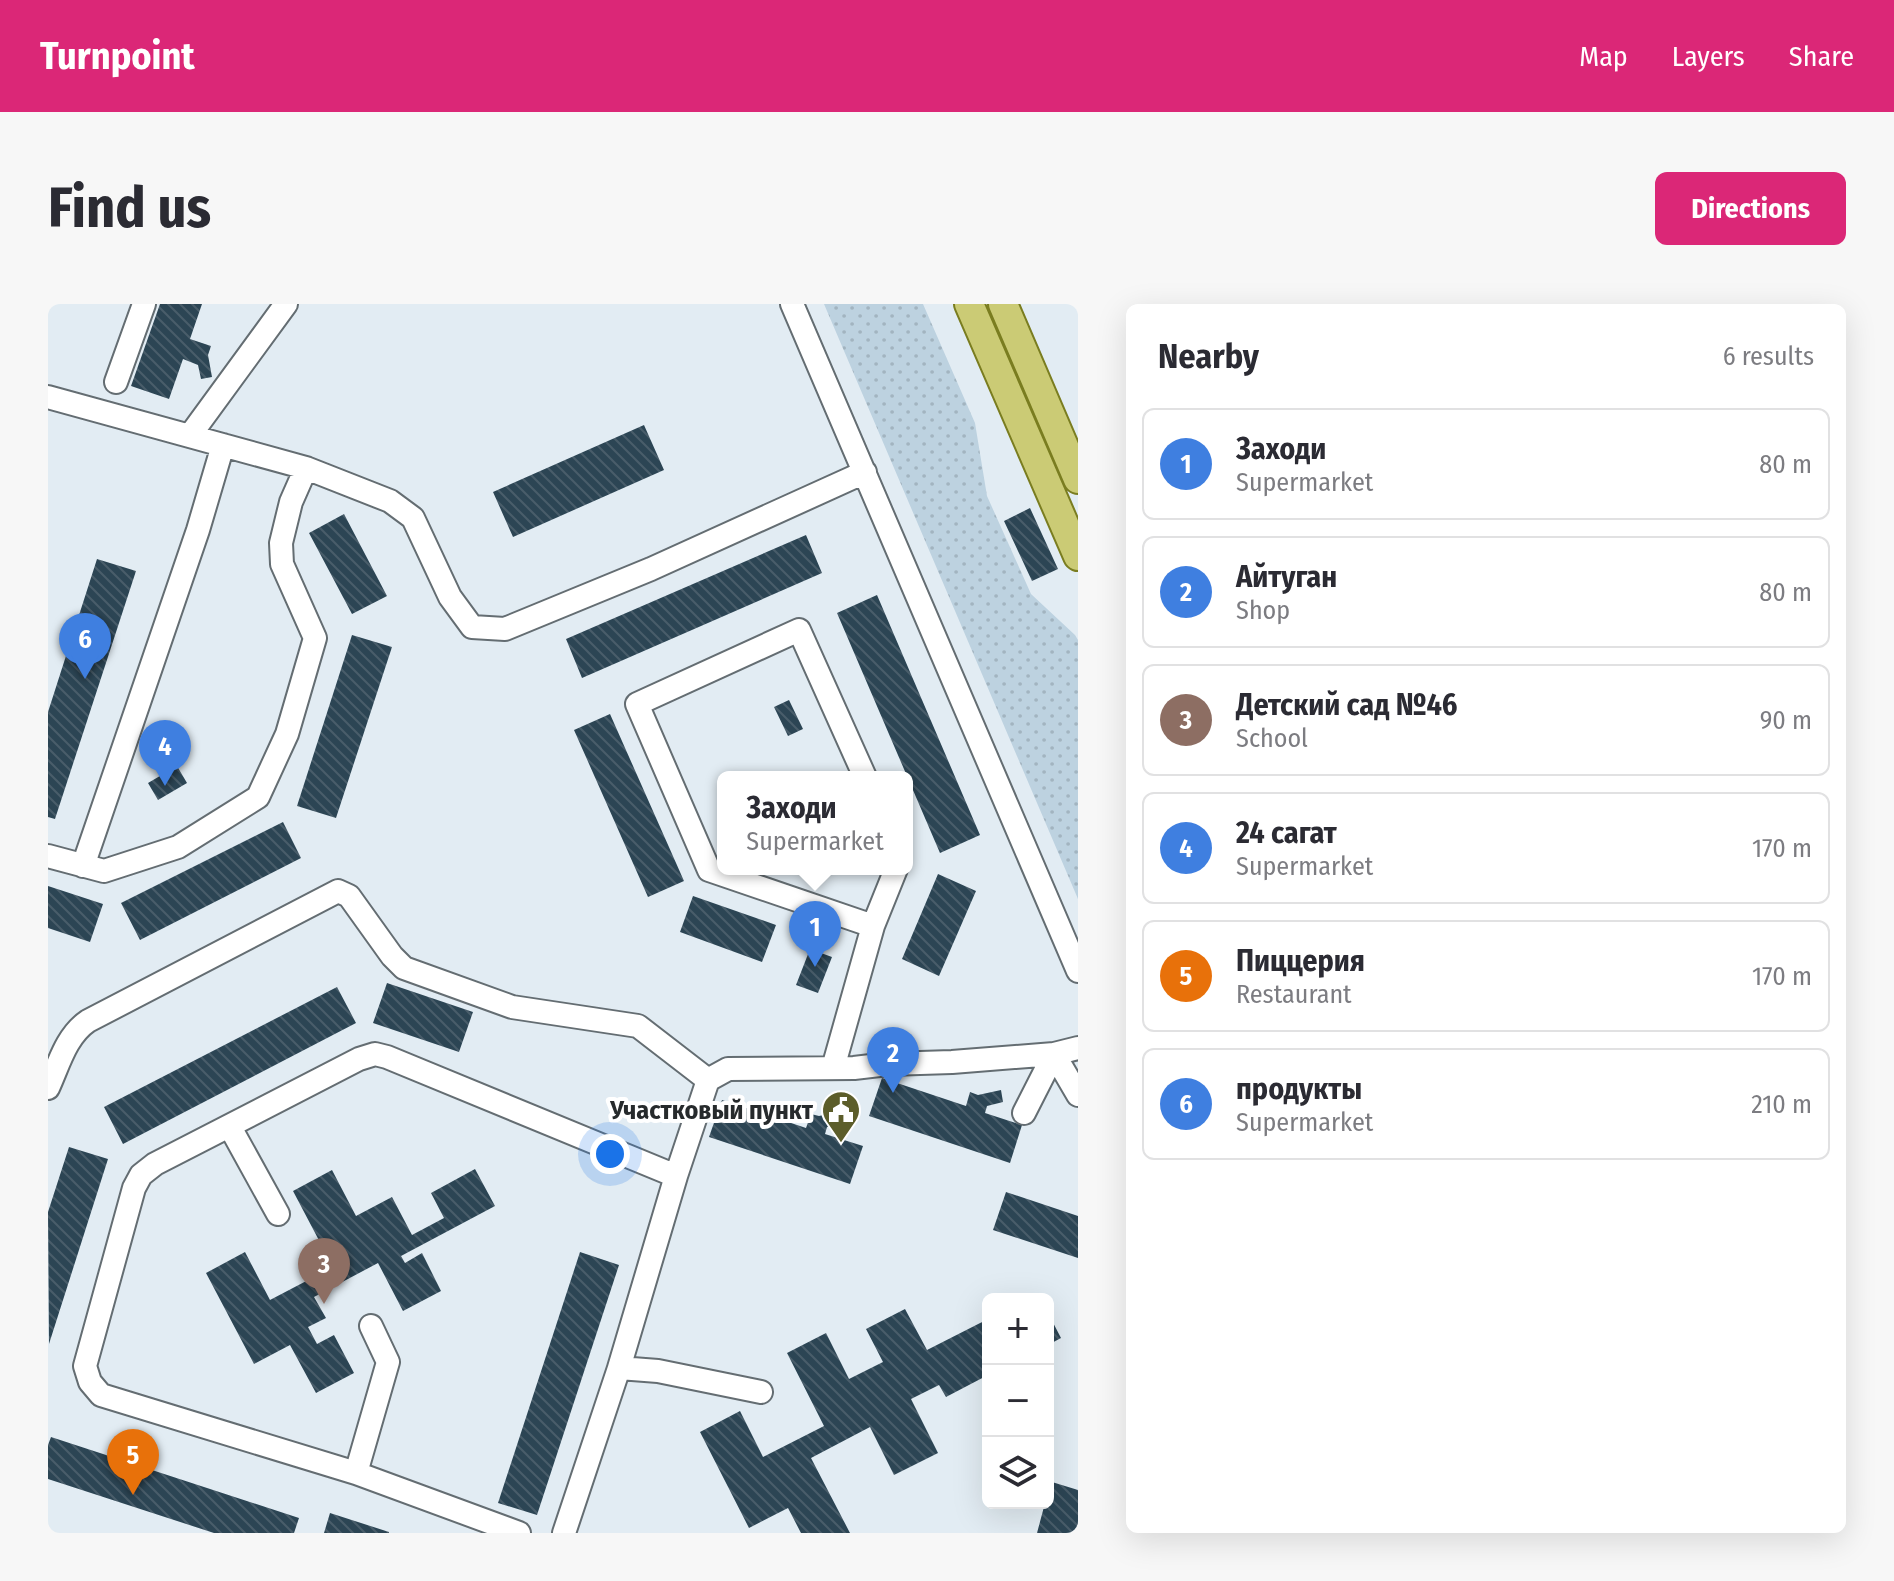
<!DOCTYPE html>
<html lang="en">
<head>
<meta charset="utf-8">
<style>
	:root { --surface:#fff; --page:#f7f7f7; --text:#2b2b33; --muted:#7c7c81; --line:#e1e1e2; --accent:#db2777 }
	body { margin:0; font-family:"Fira Sans Condensed",sans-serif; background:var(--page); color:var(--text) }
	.controls { position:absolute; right:24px; bottom:24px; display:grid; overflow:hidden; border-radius:12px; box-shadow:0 8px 32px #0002 }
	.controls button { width:72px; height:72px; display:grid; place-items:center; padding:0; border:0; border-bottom:2px solid var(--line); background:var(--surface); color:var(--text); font:40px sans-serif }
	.you { position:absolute; left:562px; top:850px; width:28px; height:28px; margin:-20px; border:6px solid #fff; border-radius:50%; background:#1a73e8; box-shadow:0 0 0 12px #1a73e833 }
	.badge { display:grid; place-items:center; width:52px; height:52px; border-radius:50%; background:var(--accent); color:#fff; font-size:26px; font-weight:700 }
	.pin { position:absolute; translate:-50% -66px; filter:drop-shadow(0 2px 4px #0008) }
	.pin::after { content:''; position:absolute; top:42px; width:28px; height:24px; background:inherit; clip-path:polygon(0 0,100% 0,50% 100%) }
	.popup { position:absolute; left:669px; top:467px; width:196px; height:104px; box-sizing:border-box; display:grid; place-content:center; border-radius:12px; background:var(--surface); filter:drop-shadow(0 2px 6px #0005); font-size:26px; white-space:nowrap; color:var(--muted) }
	.popup b { font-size:30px; color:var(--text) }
	.popup::after { content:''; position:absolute; left:50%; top:100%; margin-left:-16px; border:16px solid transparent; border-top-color:var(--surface) }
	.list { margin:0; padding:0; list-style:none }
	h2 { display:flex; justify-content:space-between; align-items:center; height:104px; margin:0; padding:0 32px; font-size:34px }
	h2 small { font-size:26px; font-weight:400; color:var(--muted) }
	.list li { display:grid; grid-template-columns:52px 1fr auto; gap:24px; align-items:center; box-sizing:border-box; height:112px; margin:0 16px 16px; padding:0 16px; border:2px solid var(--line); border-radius:12px }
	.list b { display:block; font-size:30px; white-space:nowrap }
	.list p { margin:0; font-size:26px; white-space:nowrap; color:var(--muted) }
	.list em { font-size:26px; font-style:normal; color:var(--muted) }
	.icon { flex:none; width:44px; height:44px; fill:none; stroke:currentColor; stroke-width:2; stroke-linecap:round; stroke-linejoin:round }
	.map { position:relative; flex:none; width:1030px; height:1229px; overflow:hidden; border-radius:12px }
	header { display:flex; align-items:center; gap:48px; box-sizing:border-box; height:112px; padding:0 40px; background:var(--accent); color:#fff }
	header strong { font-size:38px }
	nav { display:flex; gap:44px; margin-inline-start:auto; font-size:28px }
	.intro { display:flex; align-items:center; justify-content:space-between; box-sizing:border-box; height:192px; padding:0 48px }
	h1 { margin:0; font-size:56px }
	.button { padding:20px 36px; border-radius:12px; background:var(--accent); color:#fff; font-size:28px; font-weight:700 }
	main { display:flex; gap:48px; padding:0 48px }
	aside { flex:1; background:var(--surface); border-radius:12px; box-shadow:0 8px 32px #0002 }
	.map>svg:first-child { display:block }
</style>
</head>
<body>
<header>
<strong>Turnpoint</strong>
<nav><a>Map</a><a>Layers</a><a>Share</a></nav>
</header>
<div class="intro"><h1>Find us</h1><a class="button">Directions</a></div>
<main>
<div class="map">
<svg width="1030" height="1229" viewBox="0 0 1030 1229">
	<defs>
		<pattern id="grass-dots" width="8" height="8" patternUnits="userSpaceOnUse" patternTransform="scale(2)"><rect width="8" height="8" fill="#bdd2e0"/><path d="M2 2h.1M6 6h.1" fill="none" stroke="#a2b4c0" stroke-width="1.8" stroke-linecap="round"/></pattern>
		<pattern id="building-back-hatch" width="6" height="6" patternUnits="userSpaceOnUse" patternTransform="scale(2)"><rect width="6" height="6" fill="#2c4554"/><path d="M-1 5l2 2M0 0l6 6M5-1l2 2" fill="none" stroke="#495d6a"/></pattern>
	</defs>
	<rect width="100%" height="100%" fill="#e2ecf3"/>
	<path fill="url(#grass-dots)" d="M776 0H875L927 119 939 192 983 290 1027 331 1030 336V595Z"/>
	<path fill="url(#building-back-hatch)" d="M112 0H154L142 35 163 42 160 51 164 73 153 75 150 61 135 55 121 95 83 82Z
		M596 121 616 166 465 233 445 188Z
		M982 204 1010 265 984 277 956 217Z
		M296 210 339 292 304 310 261 229Z
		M758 231 774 269 534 374 518 335Z
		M49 255 88 267 7 515 0 513V408Z
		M829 291 932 531 892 549 789 309Z
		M304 331 344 343 288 514 249 502Z
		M741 396 755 425 740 432 726 403Z
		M562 410 636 577 600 593 526 426Z
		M129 462 139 479 110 496 100 479Z
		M235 518 253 554 92 636 73 599Z
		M890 570 928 587 891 672 854 655Z
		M0 582 55 600 42 638 0 624Z
		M645 592 728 621 714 658 632 628Z
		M762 645 784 653 770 689 748 681Z
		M339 679 425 708 411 748 325 719Z
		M289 683 308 719 75 840 56 803Z
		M834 774 918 802 922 788 930 791 953 786 955 798 939 802 937 809 974 821 962 859 821 812Z
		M674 796 758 824 763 810 771 812 793 807 796 819 779 823 777 830 815 842 802 880 661 833Z
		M21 843 60 855 1 1040 0 908Z
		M427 865 447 902 353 952 357 959 374 949 393 987 355 1007 330 959 266 993 278 1014 260 1023 269 1040 286 1031 306 1069 268 1089 242 1041 206 1060 158 969 197 948 222 996 285 963 245 887 284 866 308 912 344 893 364 931 396 914 383 889Z
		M958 888 1030 912V954L945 926Z
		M532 948 571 961 489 1211 450 1199Z
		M857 1005 879 1046 940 1015V1071L898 1093 891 1081 863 1095 890 1149 846 1171 822 1123 763 1154 802 1229H753L740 1204 701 1224 652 1128 692 1107 715 1153 776 1122 739 1049 778 1029 801 1075 835 1058 818 1025Z
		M1000 1009 1013 1034 1000 1041Z
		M3 1133 251 1214 246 1229H166L0 1175V1141Z
		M1004 1178 1030 1186V1229H989L997 1199H1000Z
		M282 1209 341 1228V1229H276Z"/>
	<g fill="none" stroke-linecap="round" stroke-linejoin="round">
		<g stroke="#646d72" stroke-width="26">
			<path id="minor" d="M744 0 1030 667
				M68 78 96 0
				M0 93 258 164 342 197 365 214 402 293 424 323 457 325 603 265 817 168
				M143 130 238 0
				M817 473 751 326 589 400 661 566 825 622
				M0 552 56 567 130 543 210 493 239 430 267 334 234 260 233 239 243 198 258 164
				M35 562 150 226 175 141
				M785 764 825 622 848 565
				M0 784C11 760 18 732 40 717L290 587 301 592 344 652 356 664 464 703 590 722 660 776
				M976 809 1006 750 1030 744
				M182 823 230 910
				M323 1022 340 1058 308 1169 53 1091 42 1078 37 1062 86 884 93 871 107 860 311 755 327 750 339 753 628 872
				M571 1064 628 872 660 776 680 765 806 764 840 760 904 758 1006 750 1030 791
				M308 1169 471 1229
				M516 1229 571 1064 610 1067 713 1088"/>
		</g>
		<g stroke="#7a7d20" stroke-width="32">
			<path id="major" d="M921 0 1030 252
				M955 0 1030 175"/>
		</g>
		<use href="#minor" stroke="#fff" stroke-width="22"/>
		<use href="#major" stroke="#cbcb75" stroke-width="28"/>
	</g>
	<defs>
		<g id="civic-pin" transform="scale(2)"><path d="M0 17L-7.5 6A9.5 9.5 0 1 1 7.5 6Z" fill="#5c5d2a" stroke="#fff"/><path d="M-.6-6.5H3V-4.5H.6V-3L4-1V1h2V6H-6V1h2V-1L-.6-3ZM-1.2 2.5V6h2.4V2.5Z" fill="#fff"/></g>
	</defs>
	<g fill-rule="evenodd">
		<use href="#civic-pin" x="793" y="806"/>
	</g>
	<g text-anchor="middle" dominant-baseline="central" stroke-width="8" stroke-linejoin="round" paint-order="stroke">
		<g font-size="26" font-weight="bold" fill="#262a2c" stroke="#fff" text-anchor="end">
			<text x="765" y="806">Участковый пункт</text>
		</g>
	</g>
</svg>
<div class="controls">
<button>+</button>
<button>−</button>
<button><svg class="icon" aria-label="layers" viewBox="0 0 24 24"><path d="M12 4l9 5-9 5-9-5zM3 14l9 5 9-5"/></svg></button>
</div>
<div class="you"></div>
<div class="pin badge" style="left:767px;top:663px;background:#3f7fe0">1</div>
<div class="popup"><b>Заходи</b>Supermarket</div>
<div class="pin badge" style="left:845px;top:789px;background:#3f7fe0">2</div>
<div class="pin badge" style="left:276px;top:1000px;background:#8d6e63">3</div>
<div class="pin badge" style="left:117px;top:482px;background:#3f7fe0">4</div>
<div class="pin badge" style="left:85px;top:1191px;background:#e8710a">5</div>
<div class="pin badge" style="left:37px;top:375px;background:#3f7fe0">6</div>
</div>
<aside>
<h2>Nearby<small>6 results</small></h2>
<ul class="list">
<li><span class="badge" style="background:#3f7fe0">1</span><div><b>Заходи</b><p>Supermarket</p></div><em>80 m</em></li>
<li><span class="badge" style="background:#3f7fe0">2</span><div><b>Айтуган</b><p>Shop</p></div><em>80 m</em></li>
<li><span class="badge" style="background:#8d6e63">3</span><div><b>Детский сад №46</b><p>School</p></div><em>90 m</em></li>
<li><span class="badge" style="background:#3f7fe0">4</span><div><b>24 сагат</b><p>Supermarket</p></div><em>170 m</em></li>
<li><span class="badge" style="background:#e8710a">5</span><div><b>Пиццерия</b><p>Restaurant</p></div><em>170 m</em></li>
<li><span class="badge" style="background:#3f7fe0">6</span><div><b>продукты</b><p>Supermarket</p></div><em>210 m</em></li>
</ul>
</aside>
</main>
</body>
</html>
